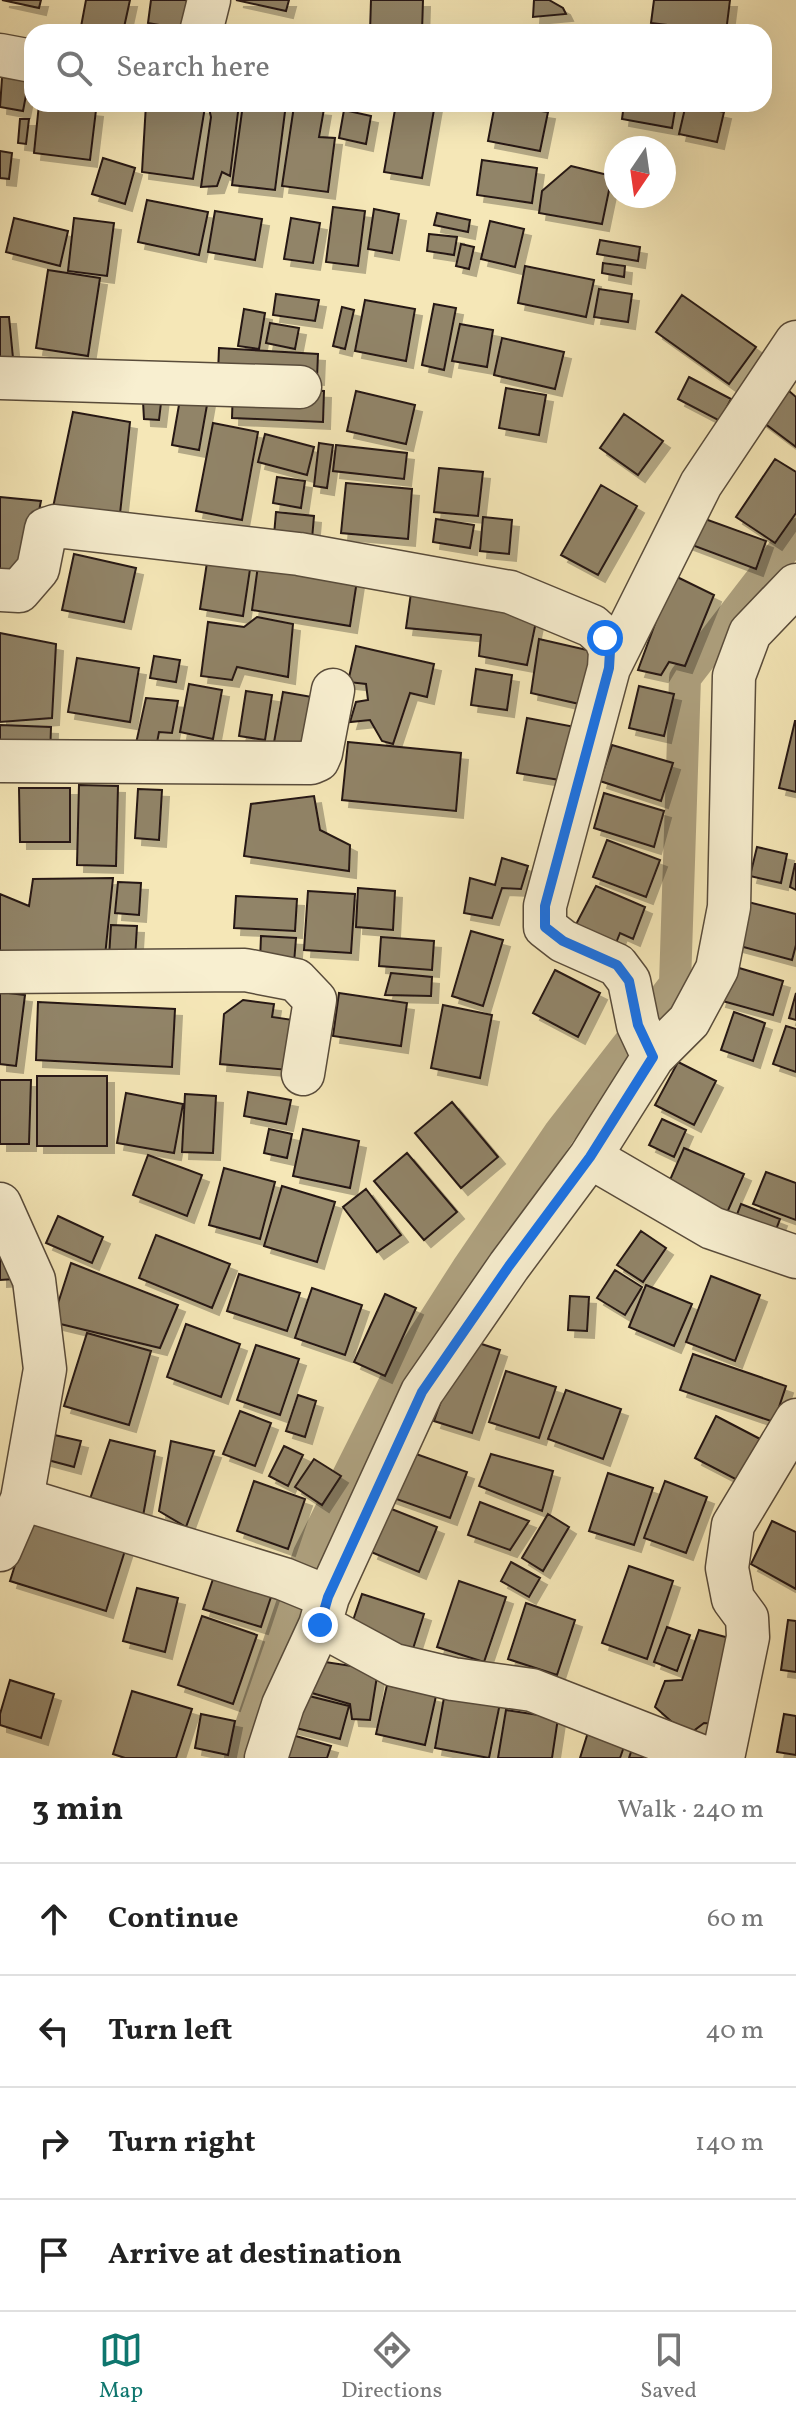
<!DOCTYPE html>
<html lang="en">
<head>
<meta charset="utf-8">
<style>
	:root { --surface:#fff; --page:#f6f6f6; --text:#222; --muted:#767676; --line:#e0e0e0; --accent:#0f766e }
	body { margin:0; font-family:Vollkorn,serif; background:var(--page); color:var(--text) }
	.compass { position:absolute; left:604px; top:136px; width:72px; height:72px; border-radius:50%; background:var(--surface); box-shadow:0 8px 32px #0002; rotate:193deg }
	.stop { position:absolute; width:24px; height:24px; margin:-18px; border:6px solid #1a73e8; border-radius:50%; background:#fff }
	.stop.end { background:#1a73e8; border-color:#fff; box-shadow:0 2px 8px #0008 }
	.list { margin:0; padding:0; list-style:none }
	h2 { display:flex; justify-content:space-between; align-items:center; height:104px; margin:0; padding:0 32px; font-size:34px }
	h2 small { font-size:26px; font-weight:400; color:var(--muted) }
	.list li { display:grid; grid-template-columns:52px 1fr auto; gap:24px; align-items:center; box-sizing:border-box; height:112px; padding:0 32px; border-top:2px solid var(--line) }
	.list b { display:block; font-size:30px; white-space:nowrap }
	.list em { font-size:26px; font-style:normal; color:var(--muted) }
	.icon { flex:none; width:44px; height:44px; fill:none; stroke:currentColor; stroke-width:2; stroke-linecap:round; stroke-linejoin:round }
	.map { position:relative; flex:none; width:796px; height:1758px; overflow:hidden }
	.search { position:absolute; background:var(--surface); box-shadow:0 8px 32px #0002; left:24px; right:24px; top:24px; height:88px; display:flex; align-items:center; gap:20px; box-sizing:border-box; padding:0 28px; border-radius:24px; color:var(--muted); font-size:30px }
	.sheet { height:552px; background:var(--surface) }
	nav { display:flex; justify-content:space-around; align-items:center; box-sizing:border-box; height:112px; border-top:2px solid var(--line); background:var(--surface); font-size:22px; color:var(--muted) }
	nav a { display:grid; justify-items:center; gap:4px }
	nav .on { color:var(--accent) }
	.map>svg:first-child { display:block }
</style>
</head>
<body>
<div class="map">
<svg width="796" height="1758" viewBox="0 0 796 1758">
	<defs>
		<filter id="shadow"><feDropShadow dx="7" dy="7" stdDeviation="0" flood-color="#0004"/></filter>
	</defs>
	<rect width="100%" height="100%" fill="#f5e7b7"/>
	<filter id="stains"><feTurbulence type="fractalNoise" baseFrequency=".0025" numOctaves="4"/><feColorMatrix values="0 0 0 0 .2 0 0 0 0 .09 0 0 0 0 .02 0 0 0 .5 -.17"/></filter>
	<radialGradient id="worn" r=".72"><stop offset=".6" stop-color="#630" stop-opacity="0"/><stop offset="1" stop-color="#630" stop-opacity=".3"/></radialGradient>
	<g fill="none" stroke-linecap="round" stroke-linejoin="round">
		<path stroke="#aea17f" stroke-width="32" d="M240 1758 309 1554 396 1380 467 1269 560 1132 675 984 685 678 796 534"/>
	</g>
	<path fill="#918468" stroke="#251912" stroke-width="2" filter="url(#shadow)" d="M2 0H41L39 8Z
		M86 0H130L123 32H80Z
		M151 0H187L182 29 148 23Z
		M236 0H289L286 11Z
		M371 0H423L422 32H370Z
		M534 0H549L563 8 566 14 533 17Z
		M654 0H730L726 32 651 23Z
		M3 64 31 69 23 111 0 107Z
		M39 104 96 110 90 160 34 153Z
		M146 104 205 107 193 179 142 172Z
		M208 104H239L230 176 222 172 217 186 201 187 211 117Z
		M243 104H286L275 190 232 185Z
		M396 104H435L422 178 384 172Z
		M495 104 548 112 540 151 488 141Z
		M624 104H676L672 128 622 119Z
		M686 104 724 112 717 142 679 134Z
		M294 106 324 109 319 137 335 138 328 192 282 186Z
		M344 110 371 116 366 144 339 138Z
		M20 119H29L26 144 18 143Z
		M0 151 12 153 9 179 0 178Z
		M103 158 135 168 125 204 92 194Z
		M482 160 537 168 532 203 477 195Z
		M571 166 612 176 602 224 539 213 542 191Z
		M147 200 208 212 199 255 138 242Z
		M333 207 365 211 358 266 326 262Z
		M374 209 399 214 392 253 368 249Z
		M215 211 262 219 255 260 208 252Z
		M437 213 470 220 468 232 434 225Z
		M14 218 68 231 60 266 6 252Z
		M74 218 114 223 107 276 68 271Z
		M291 218 320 223 313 263 284 259Z
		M490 221 524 229 515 267 481 259Z
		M429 234 457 237 454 255 427 251Z
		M600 240 640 247 638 261 597 254Z
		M461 244 474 247 469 269 456 266Z
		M603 263 625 266 624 277 602 273Z
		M525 266 594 280 586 317 518 303Z
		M48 270 100 278 88 356 36 348Z
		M599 289 632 294 628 322 594 317Z
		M276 294 319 300 315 321 273 315Z
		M682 295 756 347 729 384 656 332Z
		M365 300 415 309 406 361 355 351Z
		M434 304 456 308 444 370 422 365Z
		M342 307 354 310 345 349 333 346Z
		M244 309 265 313 259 349 238 346Z
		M0 317H9L13 358 0 359Z
		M270 323 299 328 295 349 266 343Z
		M460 324 493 330 487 367 452 361Z
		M502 338 564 352 555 389 494 375Z
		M219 348 318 354 317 378 218 373Z
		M689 377 731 399 720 421 678 399Z
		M774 378 796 397V447L752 414Z
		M183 382 210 388 199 450 172 445Z
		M142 384 163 386 159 420 144 419Z
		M233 387 324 391 323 422 232 418Z
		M506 388 546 395 539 435 499 428Z
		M356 391 415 405 406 444 347 431Z
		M73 412 130 422 119 523 51 517Z
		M624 414 663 441 638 475 600 448Z
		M213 423 258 432 242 520 196 511Z
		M265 434 314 447 307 475 258 462Z
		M319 443 333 445 327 488 314 486Z
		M336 445 407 453 404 479 333 471Z
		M775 459 796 472V513L775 543 736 517Z
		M439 468 483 472 478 516 434 512Z
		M277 477 305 481 301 508 273 503Z
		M346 483 412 489 408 539 341 533Z
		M601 485 637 506 598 575 561 555Z
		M0 497 41 501 32 545 16 577 0 572Z
		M276 512 314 516 312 539 274 535Z
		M694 515 766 541 756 569 684 542Z
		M483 517 512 520 509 554 480 551Z
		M436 519 474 525 470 548 433 542Z
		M209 549 252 556 243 616 200 609Z
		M74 554 136 568 124 622 62 610Z
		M259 558 358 574 350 626 252 610Z
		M673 575 714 595 685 666 669 662 661 675 638 670Z
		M412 586 539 607 527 665 479 656 481 635 406 628Z
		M257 617 293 624 288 677 237 667 232 680 201 676 208 622 244 627Z
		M0 633 56 644 52 718 0 722Z
		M539 639 600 653 588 706 531 693Z
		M356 646 434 664 427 697 410 693 393 744 382 741 370 720 350 722 356 702 368 700 366 684 348 682Z
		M154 656 180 660 176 682 150 678Z
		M77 658 139 668 130 722 68 712Z
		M476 669 512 675 507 710 471 705Z
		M189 684 222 690 213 739 180 732Z
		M639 686 674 694 664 736 629 728Z
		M246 691 272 695 265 740 239 736Z
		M283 692 312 697 301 753 273 748Z
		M146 698 178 701 172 733 159 732 155 753 135 748Z
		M527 718 575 727 566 781 517 773Z
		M795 721H796V792L779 788Z
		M0 725 51 727 50 757 0 755Z
		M348 742 461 753 456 811 342 800Z
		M612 745 673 763 661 801 600 781Z
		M79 785 118 786 116 866 77 865Z
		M19 788H70V842H20Z
		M138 789 162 790 159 840 135 838Z
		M604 793 664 811 654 847 594 828Z
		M314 796 320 830 350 845 349 871 244 856 251 804Z
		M607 840 660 860 646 897 593 877Z
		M757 847 787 854 781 883 750 876Z
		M502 858 528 866 521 889 502 888 492 918 464 913 470 878 495 885Z
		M795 864H796V890L790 887Z
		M113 878 105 956 0 953V894L29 906 33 879Z
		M118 882 141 883 139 915 115 913Z
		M596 886 645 907 633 939 620 933 612 953 572 932Z
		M358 888 395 891 393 930 356 927Z
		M308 891 355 894 351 953 304 950Z
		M236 896 297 899 295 931 234 928Z
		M748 902 796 914V945L792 960 736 945Z
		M111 925 137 926 135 959 109 957Z
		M471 931 503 940 483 1006 452 996Z
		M261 936 296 938 294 963 260 961Z
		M381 937 434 941 432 970 379 966Z
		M729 965 783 981 773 1015 719 1000Z
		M555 970 600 993 578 1037 533 1013Z
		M391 973 432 977 431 996 385 995Z
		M0 992 25 995 16 1066 0 1064Z
		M339 993 407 1003 401 1046 333 1036Z
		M796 993V1020L789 1018Z
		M243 1000 274 1004 272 1017 293 1020 289 1070 220 1064 224 1014Z
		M38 1002 175 1009 172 1067 36 1060Z
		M443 1005 492 1015 480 1078 431 1068Z
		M734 1012 765 1023 753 1061 721 1050Z
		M786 1026 796 1029V1072L773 1064Z
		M678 1062 716 1081 694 1125 655 1105Z
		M37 1076H107V1146H37Z
		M0 1080H31L29 1144H0Z
		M248 1092 291 1100 286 1124 244 1116Z
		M126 1093 183 1104 174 1153 117 1143Z
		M185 1094 216 1096 213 1153 182 1152Z
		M452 1102 498 1157 461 1188 415 1133Z
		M662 1119 686 1130 674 1157 649 1145Z
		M269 1129 292 1134 287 1158 264 1153Z
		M303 1129 359 1141 350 1188 293 1176Z
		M684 1148 744 1174 726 1215 666 1189Z
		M407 1153 457 1212 424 1240 374 1181Z
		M148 1155 202 1175 187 1216 133 1195Z
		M224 1168 275 1182 260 1239 209 1225Z
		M766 1172 796 1183V1220L753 1204Z
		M282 1186 335 1202 317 1262 264 1246Z
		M366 1189 401 1235 377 1252 343 1207Z
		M741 1204 780 1219 772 1240 733 1225Z
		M58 1216 103 1237 92 1263 46 1243Z
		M641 1231 666 1248 643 1282 617 1265Z
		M156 1235 230 1264 212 1308 139 1278Z
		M13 1257 15 1279 0 1280V1259Z
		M71 1263 178 1305 160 1348 52 1322Z
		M615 1270 642 1287 625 1315 597 1298Z
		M239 1274 300 1293 287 1331 227 1311Z
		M711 1276 760 1295 735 1361 686 1342Z
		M646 1285 692 1304 674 1346 629 1327Z
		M312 1288 362 1305 345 1355 295 1338Z
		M385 1294 416 1308 385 1376 354 1362Z
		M570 1296 589 1297 587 1331 568 1330Z
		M186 1324 240 1344 221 1397 167 1377Z
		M87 1333 151 1351 129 1425 64 1406Z
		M463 1338 500 1350 472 1433 434 1421Z
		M256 1345 299 1359 280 1415 237 1400Z
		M693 1354 786 1386 774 1422 680 1390Z
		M506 1371 556 1387 539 1438 489 1422Z
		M566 1390 621 1409 603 1459 548 1439Z
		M298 1395 316 1401 305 1437 286 1431Z
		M240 1411 271 1423 255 1466 223 1454Z
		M716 1416 764 1441 743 1483 695 1458Z
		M50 1434 81 1441 74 1467 44 1459Z
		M110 1440 155 1451 143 1516 88 1505Z
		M171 1441 214 1451 186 1527 159 1511Z
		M284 1446 303 1455 288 1486 269 1476Z
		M402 1449 467 1472 450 1518 385 1495Z
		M491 1454 553 1471 542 1511 479 1486Z
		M314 1459 341 1476 322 1505 295 1487Z
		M608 1473 653 1488 634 1545 589 1531Z
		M254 1481 305 1499 288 1549 237 1531Z
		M665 1481 707 1497 686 1553 644 1538Z
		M480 1502 529 1521 510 1550 468 1535Z
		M389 1508 437 1527 419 1572 371 1552Z
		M32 1511 128 1541 106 1611 10 1581Z
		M548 1514 569 1527 543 1571 522 1558Z
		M772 1521 796 1532V1589L751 1564Z
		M511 1562 540 1578 529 1597 501 1581Z
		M629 1566 673 1581 647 1659 602 1643Z
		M216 1570 274 1588 261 1627 203 1609Z
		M459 1581 506 1597 484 1662 437 1647Z
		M137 1588 178 1598 165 1652 123 1641Z
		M362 1594 424 1614 411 1655 348 1635Z
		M526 1603 575 1620 557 1675 508 1659Z
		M202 1616 257 1635 233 1704 178 1685Z
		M788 1620 796 1621V1672L781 1670Z
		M667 1627 690 1635 677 1671 654 1662Z
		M699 1630 737 1640 726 1725 704 1723 692 1732 672 1722 655 1707 665 1681 682 1680Z
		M312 1660 378 1670 370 1720 352 1719 350 1704 305 1691Z
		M10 1680 54 1694 41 1738 0 1725V1714Z
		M387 1685 436 1696 425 1745 376 1734Z
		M132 1691 192 1709 176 1758H125L113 1754Z
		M445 1692 500 1703 489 1758 435 1748Z
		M297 1693 349 1706 340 1739 288 1726Z
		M506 1710 558 1718 552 1758H498Z
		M201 1714 235 1721 228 1755 195 1748Z
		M784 1714 796 1716V1755L777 1752Z
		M589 1729 626 1741 620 1758H580Z
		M285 1733 331 1746 327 1758H278Z
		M632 1749 666 1758H629Z"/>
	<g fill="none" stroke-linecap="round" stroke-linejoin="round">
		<g stroke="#594c3b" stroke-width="45">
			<path id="minor" d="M201 32 209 0
				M0 55 32 61
				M0 378 300 387
				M0 590 19 591 38 569 46 529 55 526 299 554 510 592 592 626 605 638 610 651 609 668 545 906V927L563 941 617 965 629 981 638 1025 653 1057
				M609 668 701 484 796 342
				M0 761 311 763 318 760 321 753 333 690
				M0 972 245 970 296 980 315 1000 303 1074
				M590 1157 712 1228 796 1257
				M0 1204 34 1280 45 1369 22 1499 0 1550
				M22 1499 284 1579 328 1597
				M320 1625 394 1665 453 1679 532 1690 706 1758
				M266 1758 283 1705 320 1625 328 1597 422 1392 509 1266 590 1157 653 1057 689 1021 717 969 729 907 734 676 750 633 796 585
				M723 1758 748 1637 747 1618 733 1599 727 1568 733 1525 796 1420"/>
		</g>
		<use href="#minor" stroke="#f8efd0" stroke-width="42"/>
	</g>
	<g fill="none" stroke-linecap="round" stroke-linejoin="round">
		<path stroke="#1a73e8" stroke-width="10" d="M320 1625 328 1597 422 1392 509 1266 590 1157 653 1057 638 1025 629 981 617 965 563 941 545 927V906L609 668 610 651 605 638"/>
	</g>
	<rect width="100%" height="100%" filter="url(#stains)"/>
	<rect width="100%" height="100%" fill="url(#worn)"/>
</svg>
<svg class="compass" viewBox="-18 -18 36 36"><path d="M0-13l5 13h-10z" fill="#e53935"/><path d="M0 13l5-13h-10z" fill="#767676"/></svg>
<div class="stop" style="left:605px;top:638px"></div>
<div class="stop end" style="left:320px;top:1625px"></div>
<div class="search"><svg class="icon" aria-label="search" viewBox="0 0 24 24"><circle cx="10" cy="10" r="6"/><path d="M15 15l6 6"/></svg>Search here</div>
</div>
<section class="sheet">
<h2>3 min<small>Walk · 240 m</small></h2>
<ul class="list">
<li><svg class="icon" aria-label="ahead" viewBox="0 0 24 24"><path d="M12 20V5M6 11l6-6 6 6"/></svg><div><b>Continue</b></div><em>60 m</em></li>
<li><svg class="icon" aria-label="left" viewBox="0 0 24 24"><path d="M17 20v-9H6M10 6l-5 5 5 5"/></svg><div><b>Turn left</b></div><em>40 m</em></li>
<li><svg class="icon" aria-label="right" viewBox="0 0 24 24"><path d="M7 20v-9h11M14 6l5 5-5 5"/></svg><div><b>Turn right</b></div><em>140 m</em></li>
<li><svg class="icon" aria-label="arrive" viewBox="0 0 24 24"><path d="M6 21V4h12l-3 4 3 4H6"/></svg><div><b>Arrive at destination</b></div></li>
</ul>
</section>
<nav>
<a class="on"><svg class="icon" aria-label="map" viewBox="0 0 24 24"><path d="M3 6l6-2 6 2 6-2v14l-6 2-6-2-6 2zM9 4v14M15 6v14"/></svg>Map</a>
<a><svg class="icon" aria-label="directions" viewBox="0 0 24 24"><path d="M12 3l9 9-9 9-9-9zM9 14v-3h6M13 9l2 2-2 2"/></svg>Directions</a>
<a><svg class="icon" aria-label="saved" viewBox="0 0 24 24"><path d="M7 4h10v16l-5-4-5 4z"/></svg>Saved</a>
</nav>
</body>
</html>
